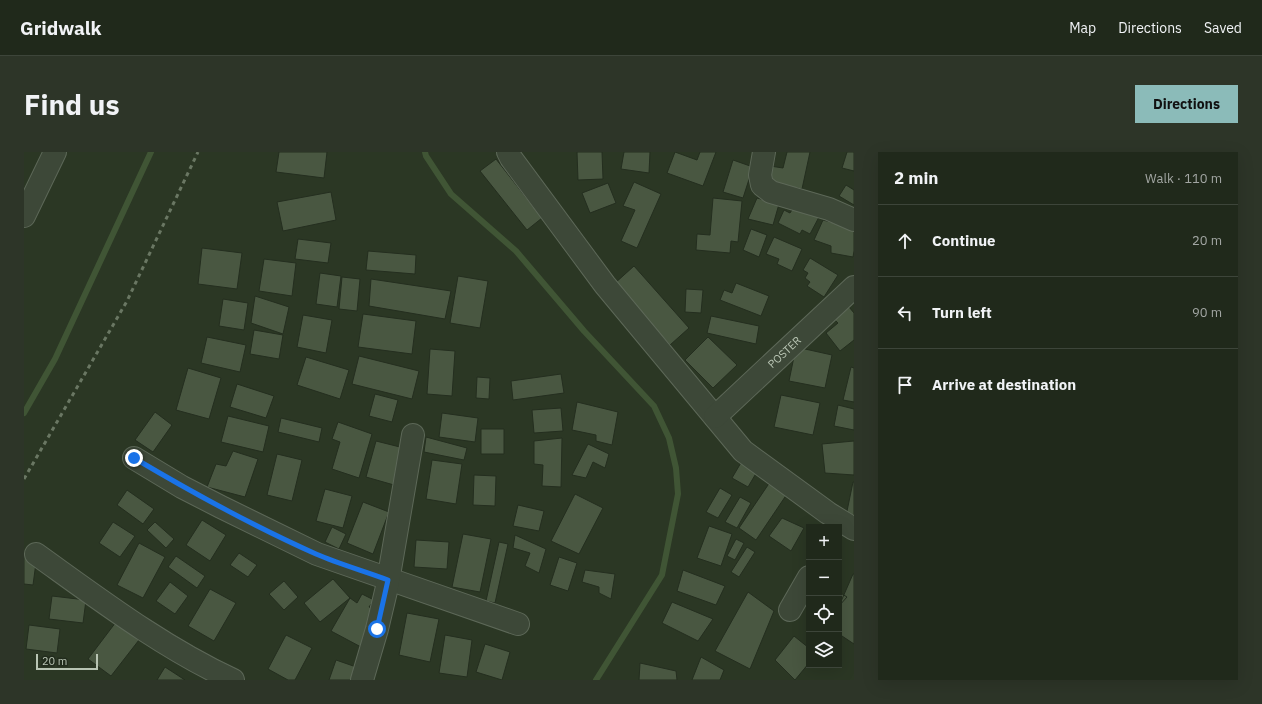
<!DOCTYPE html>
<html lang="en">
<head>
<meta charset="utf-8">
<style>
	:root { --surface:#20291b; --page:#2d3528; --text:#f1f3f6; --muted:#a2a6a3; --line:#3d453a; --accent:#8bbbb9 }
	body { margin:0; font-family:"IBM Plex Sans",sans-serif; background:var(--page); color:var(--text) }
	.controls { position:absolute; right:12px; bottom:12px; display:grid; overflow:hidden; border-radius:0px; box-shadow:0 4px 16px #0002 }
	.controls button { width:36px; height:36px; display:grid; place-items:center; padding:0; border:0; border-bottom:1px solid var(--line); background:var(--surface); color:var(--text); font:20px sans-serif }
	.scale { position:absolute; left:12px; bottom:10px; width:62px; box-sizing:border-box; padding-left:4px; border:2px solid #b8c4b3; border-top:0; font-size:11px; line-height:14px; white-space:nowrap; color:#b8c4b3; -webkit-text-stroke:3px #222c1d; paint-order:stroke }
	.stop { position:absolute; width:12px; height:12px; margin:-9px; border:3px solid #1a73e8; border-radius:50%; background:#fff }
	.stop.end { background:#1a73e8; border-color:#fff; box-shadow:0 1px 4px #0008 }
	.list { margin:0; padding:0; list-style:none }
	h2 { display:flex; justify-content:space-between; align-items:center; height:52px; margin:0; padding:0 16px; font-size:17px }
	h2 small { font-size:13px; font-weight:400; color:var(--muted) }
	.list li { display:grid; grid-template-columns:26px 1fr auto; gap:12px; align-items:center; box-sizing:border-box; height:72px; padding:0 16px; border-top:1px solid var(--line) }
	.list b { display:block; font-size:15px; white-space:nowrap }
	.list em { font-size:13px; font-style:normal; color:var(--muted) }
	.icon { flex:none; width:22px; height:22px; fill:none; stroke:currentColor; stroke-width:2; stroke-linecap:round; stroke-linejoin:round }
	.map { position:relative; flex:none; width:830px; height:528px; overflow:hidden; border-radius:0px }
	header { display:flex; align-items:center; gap:24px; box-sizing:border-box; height:56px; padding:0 20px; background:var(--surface); border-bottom:1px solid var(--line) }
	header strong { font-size:19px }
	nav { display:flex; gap:22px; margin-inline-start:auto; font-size:14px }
	.intro { display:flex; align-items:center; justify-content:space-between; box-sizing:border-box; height:96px; padding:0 24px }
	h1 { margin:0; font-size:28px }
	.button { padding:10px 18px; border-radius:0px; background:var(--accent); color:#111; font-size:14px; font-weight:700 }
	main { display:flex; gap:24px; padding:0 24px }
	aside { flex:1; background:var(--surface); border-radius:0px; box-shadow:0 4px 16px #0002 }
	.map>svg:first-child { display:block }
</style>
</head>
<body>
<header>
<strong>Gridwalk</strong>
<nav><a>Map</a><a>Directions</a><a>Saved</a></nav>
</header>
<div class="intro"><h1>Find us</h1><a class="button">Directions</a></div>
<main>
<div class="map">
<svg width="830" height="528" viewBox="0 0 830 528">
	<rect width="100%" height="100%" fill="#2b3724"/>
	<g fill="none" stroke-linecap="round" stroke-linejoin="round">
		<path stroke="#405535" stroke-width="6" d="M401 0 402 4 427 42 492 99 560 179 630 254 645 286 652 316 654 342 638 423 572 528
			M0 261 31 207 127 0"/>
	</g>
	<path fill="#495741" stroke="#242e1f" d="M255 0H303L300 26 252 20Z
		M553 0H578L579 27 554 28Z
		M600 0H626L625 21 597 17Z
		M651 0 673 8 676 0H692L679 34 643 21Z
		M763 0H786L778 37 743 30 746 14 759 16Z
		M823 0H830V19L818 16Z
		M472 7 518 66 503 78 456 19Z
		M709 8 729 15 719 46 699 40Z
		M610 30 637 42 613 96 597 89 611 58 599 54Z
		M584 31 592 51 566 61 558 41Z
		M822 33 830 38V53L815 44Z
		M307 40 312 68 259 79 253 50Z
		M689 46 718 49 714 90 707 89 706 101 672 98 673 82 686 83Z
		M733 46 755 52 749 73 724 67Z
		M771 53 795 65 786 82 778 78 776 82 754 71 760 58 766 61Z
		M799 68 830 76V99L829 105 807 101V94L790 88Z
		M727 77 743 83 735 105 719 98Z
		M750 85 778 97 768 119 753 112 755 107 742 102Z
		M274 87 307 91 304 111 271 107Z
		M178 96 218 101 213 137 174 132Z
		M344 99 392 103 391 122 342 118Z
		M786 106 814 123 800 145 783 134 786 130 781 126 784 121 779 118Z
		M240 107 272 111 268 144 235 139Z
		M610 114 665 176 646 193 590 132Z
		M296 121 317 124 313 155 292 152Z
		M434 124 464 129 456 176 426 171Z
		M318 125 336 127 333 159 315 157Z
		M347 127 427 139 421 167 345 154Z
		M712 131 745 144 737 164 696 148 700 138 708 141Z
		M662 137 679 138 677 161 661 160Z
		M231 144 265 155 259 182 227 171Z
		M199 147 224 151 220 178 195 174Z
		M825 155 830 161V188L816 199 802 181 814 171 810 167Z
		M339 162 392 169 388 202 334 195Z
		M279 163 308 168 302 201 273 195Z
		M687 164 735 174 732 192 683 181Z
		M230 178 259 183 255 207 226 202Z
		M183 185 222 193 216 220 177 211Z
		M684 185 713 213 689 236 661 208Z
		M772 195 808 203 801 236 765 229Z
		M406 197 431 199 428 244 403 242Z
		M335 204 395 219 388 247 328 232Z
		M282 205 325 218 316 247 273 233Z
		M827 215 830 216V250L819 248Z
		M164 216 197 226 185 267 152 258Z
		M537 222 540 241 489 248 487 229Z
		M453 225 466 226 465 247 452 246Z
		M213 232 250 244 242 266 206 255Z
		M351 242 374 248 368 270 345 264Z
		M757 243 796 251 789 283 750 275Z
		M553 250 594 260 588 293 572 289V283L548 278Z
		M814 253 830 257V278L810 274Z
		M537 256 539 279 510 281 508 258Z
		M131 260 148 273 129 300 111 288Z
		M418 261 454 266 451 290 415 285Z
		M204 264 245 274 239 300 197 290Z
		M257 266 298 276 295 290 254 280Z
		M314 270 348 282 335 326 308 317 316 290 308 287Z
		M457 277H480V302H457Z
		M402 285 443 296 440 308 400 300Z
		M538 286 537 335 518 334 519 313 510 312V289Z
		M352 289 380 296 370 333 342 325Z
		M830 289V323L801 321 798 292Z
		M564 292 585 302 581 316 569 310 562 326 548 323Z
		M209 299 234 307 221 345 183 335 192 312 202 314Z
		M253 302 278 308 268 349 243 343Z
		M408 308 438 312 432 352 402 347Z
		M718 309 734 318 724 335 708 326Z
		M450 323 472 324 471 354 449 353Z
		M746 330 763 342 732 388 715 376Z
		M829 330H830V365L822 364Z
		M696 336 708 343 694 366 682 360Z
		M301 337 328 344 319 376 292 369Z
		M103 338 130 357 119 372 93 353Z
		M551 342 579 356 555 402 527 389Z
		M716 345 727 351 713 376 701 370Z
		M339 350 365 360 349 402 323 391Z
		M494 353 520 359 515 379 489 374Z
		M758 366 780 376 767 399 745 384Z
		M178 368 202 383 186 409 162 393Z
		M89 370 111 384 96 405 75 391Z
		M131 370 150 387 142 396 123 378Z
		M685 374 708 382 697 414 673 406Z
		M308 375 322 382 315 397 301 390Z
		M439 382 467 387 456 440 428 435Z
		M491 383 522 397 515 421 501 414 506 401 489 396Z
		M712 387 720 391 711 408 703 404Z
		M392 388 425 390 423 417 390 415Z
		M475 390 484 392 471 451 462 449Z
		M115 391 141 405 119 446 93 433Z
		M723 395 731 400 715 425 707 420Z
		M0 401 13 403 9 433 0 432Z
		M215 401 233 413 224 425 206 413Z
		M152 404 181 424 173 436 144 415Z
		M535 405 553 411 544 439 526 433Z
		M561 418 591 422 587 447 575 441V435L558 430Z
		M659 418 701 434 692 453 653 439Z
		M829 422H830V492L815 482V454Z
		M309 427 326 446 296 470 280 451Z
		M260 429 274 445 260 458 245 442Z
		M146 430 164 444 151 462 132 449Z
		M186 437 212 451 190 489 164 474Z
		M724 440 750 459 726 517 691 499Z
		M815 440 823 445 815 454Z
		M338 442 350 448 345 455 355 462 337 495 307 479 326 446 333 451Z
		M28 444 62 448 59 471 25 467Z
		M648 450 689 467 674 489 638 471Z
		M383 461 415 467 406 510 375 503Z
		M92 470 115 488 87 524 64 507Z
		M5 473 36 477 33 501 2 497Z
		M262 483 288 496 271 528H264L244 517Z
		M421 483 448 488 443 525 415 521Z
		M770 484 785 496V511L771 528 751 508Z
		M461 492 486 500 478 528 452 520Z
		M677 505 700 518 696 528H668Z
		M312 508 338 517 335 528H305Z
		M616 511 652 519 653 528H615Z
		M141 515 161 528H133Z"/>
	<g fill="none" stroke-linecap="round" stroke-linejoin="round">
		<g stroke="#5d6858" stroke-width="24">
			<g id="minor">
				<path d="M484 0 487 6 581 133 719 299 804 361 830 377"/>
				<path d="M740 0 736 23 738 33 747 40 805 57 830 68"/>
				<path d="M0 64 31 0"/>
				<path id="s1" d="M691 265 830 135"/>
				<path d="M110 306 158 335 197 355 293 402 494 472"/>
				<path d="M12 402C75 447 138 495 209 528"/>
				<path d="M766 458 785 425"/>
				<path d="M338 528 353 477 363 435 389 283"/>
			</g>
		</g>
		<use href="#minor" stroke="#3d4838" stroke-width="22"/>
		<path stroke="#6a7763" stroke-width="3" stroke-dasharray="4 4" stroke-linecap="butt" d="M0 327 103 149 174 0"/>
	</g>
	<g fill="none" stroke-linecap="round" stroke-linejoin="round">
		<path stroke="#1a73e8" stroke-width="5" d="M110 306C169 341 229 374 292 402 315 412 340 419 364 428L353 477"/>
	</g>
	<g text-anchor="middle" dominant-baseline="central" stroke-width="3" stroke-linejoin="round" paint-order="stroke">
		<g font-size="11" fill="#b8c4b3" stroke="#222c1d">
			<text stroke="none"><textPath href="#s1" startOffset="95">POSTER</textPath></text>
		</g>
	</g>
</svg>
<div class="controls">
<button>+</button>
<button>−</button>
<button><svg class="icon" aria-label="locate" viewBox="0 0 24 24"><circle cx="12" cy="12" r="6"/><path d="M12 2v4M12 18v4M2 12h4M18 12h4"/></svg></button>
<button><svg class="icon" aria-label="layers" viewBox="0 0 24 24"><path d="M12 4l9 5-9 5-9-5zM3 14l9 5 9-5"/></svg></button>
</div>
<div class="scale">20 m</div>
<div class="stop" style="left:353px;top:477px"></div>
<div class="stop end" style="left:110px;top:306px"></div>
</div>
<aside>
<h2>2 min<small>Walk · 110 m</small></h2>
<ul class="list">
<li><svg class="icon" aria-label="ahead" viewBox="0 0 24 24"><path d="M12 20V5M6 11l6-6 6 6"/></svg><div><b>Continue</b></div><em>20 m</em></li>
<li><svg class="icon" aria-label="left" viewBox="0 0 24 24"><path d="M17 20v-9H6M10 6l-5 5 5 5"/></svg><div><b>Turn left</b></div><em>90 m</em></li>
<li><svg class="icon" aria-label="arrive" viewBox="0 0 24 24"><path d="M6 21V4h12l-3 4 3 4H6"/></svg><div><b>Arrive at destination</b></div></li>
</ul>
</aside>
</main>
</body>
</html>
